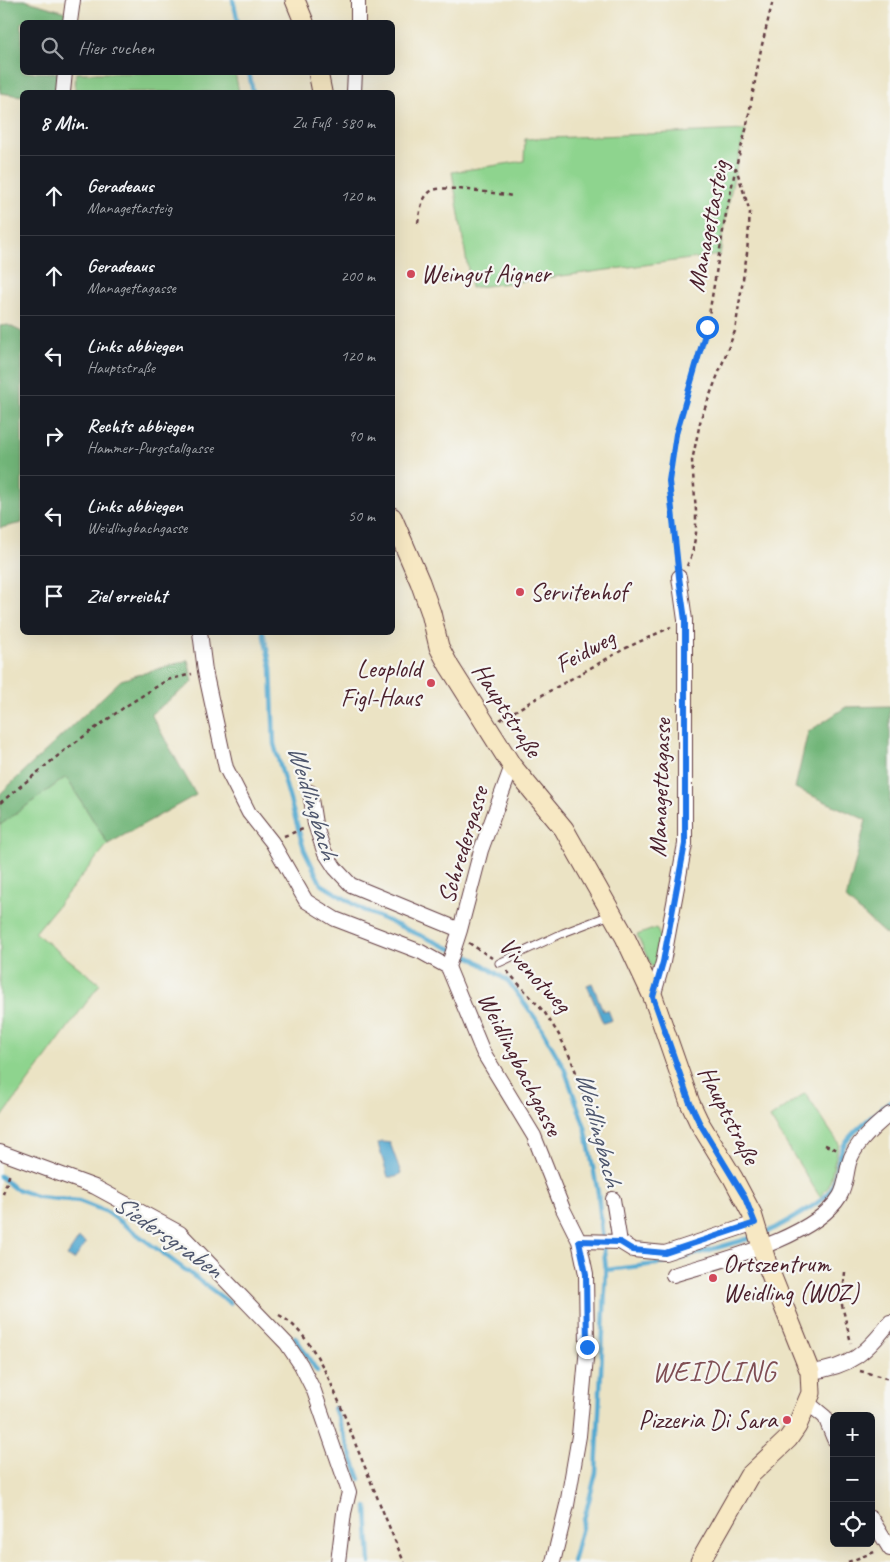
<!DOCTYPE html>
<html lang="de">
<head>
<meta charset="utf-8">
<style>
	:root { --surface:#171b24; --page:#242831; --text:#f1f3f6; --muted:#9ea1a6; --line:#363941 }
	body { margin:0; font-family:Caveat,sans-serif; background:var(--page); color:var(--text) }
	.controls { position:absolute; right:15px; bottom:15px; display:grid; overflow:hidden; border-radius:8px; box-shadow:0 5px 20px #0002 }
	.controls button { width:45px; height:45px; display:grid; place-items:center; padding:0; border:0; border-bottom:1px solid var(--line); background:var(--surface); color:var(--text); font:25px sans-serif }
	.stop { position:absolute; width:15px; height:15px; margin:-11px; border:4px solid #1a73e8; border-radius:50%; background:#fff }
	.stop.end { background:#1a73e8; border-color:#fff; box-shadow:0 1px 5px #0008 }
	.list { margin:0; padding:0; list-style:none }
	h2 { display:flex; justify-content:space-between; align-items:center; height:65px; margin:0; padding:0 20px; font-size:21px }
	h2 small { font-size:16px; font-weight:400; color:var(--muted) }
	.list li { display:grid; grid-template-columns:32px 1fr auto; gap:15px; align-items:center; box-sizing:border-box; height:80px; padding:0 20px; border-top:1px solid var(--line) }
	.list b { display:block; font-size:19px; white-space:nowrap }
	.list p { margin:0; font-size:16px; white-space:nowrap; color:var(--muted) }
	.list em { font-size:16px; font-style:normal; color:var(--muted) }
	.icon { flex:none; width:28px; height:28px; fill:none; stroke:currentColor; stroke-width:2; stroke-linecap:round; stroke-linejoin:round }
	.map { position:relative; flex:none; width:890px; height:1562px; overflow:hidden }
	.search { position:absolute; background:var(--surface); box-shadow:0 5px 20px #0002; left:20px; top:20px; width:375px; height:55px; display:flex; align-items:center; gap:12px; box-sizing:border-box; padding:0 18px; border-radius:8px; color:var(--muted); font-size:19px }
	.panel { position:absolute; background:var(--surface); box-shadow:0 5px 20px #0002; left:20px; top:90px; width:375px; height:545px; border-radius:8px }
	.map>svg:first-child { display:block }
</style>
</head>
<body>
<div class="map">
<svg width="890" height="1562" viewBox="0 0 890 1562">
	<rect width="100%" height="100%" fill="#f6f6f2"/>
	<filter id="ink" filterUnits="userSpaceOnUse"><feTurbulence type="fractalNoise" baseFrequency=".02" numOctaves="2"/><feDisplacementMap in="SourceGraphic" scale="10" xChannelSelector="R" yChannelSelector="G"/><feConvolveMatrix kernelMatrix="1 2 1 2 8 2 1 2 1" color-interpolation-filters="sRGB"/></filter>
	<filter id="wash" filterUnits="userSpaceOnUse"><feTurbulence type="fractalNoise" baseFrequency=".0096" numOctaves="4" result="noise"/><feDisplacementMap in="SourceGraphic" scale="20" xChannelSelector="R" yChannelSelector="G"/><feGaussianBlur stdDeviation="1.12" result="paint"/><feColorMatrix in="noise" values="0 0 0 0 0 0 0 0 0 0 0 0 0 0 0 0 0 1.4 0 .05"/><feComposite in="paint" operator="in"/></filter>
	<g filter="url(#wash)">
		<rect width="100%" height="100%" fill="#ebe3c4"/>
		<path fill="#8ed48e" stroke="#6c7a5c" d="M76 73H235L239 92H75Z
			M746 130C734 171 726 213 720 255L471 288 452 172 524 161 525 139Z
			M66 777 108 844 35 933 100 984 0 1120V825Z
			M656 928 663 942 658 965 652 967 637 935Z
			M805 1093 839 1144 829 1186 820 1197 770 1118Z"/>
		<path fill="#72b679" stroke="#5e6a52" d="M0 0H24L69 13V22H22V72L65 73 63 92H22V96L0 93Z
			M8 325 22 332V523L0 528V326Z
			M188 660 193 682 151 714 196 795 108 844 66 777 0 825V794L121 680Z
			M890 706V936L885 934 846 899 866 820 795 788 808 732 846 707Z"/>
		<path fill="#53a9d0" stroke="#4e647e" d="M592 983 603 1011 608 1010 612 1020 603 1023 587 985Z
			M382 1142 390 1143 401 1173 396 1177H388L378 1144Z
			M79 1238 86 1243 74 1260 67 1256Z"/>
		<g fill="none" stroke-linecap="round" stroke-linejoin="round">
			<path stroke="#53a9d0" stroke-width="4.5" d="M233 0 238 22
				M249 72 253 92
				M263 632 271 667 274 744 304 849 321 884 363 910 474 959 508 981 536 1019 564 1068 585 1127 598 1193 606 1270 596 1473 573 1562
				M0 1176 14 1188 39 1197 79 1201 107 1212 230 1303
				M762 1234C775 1229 827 1201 832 1188 837 1175 837 1160 843 1147 850 1132 877 1113 890 1101
				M606 1270 665 1263 754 1237
				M295 1337 317 1371
				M334 1408 360 1479
				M367 1507 370 1562"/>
		</g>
	</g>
	<g filter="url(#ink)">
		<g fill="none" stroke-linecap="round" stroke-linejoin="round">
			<g stroke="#623c42" stroke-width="9">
				<path id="lane" d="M499 963 563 933 610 915"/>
			</g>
			<g stroke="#623c42" stroke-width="16">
				<path id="street" d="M70 22 73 0
					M358 22V0
					M63 92 65 72
					M354 92 355 72
					M200 632 205 671 226 768 249 813 272 842 306 901 335 919 421 952 448 967 483 1052 534 1136 563 1209 579 1241 586 1274 587 1347 579 1436 567 1505 553 1562
					M310 792 315 824 324 851 335 868 351 885 460 930
					M448 967 460 930 481 850 512 766
					M653 997 663 962 685 844V620L679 577
					M0 1152 95 1187 180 1233 287 1344 301 1365 314 1391 349 1492 344 1513 338 1562
					M613 1199 620 1242
					M579 1241 620 1242 633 1250 665 1253 755 1223
					M673 1275C718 1261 814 1239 840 1196 846 1186 846 1174 849 1163 854 1144 875 1126 890 1114
					M810 1372C850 1368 867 1352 890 1322
					M808 1403 825 1417 834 1439
					M871 1518 890 1549"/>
			</g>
			<g stroke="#623c42" stroke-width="21">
				<path id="secondary" d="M295 0 304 22
					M318 72 322 92
					M392 517 420 582 431 613 439 647 449 666 512 766 564 829 625 937 653 997 690 1103 699 1122 733 1178 752 1214 768 1267 810 1372 811 1393 797 1426 788 1439 749 1476 700 1562"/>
			</g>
			<path stroke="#623c42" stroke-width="2.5" stroke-dasharray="4 4" stroke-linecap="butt" d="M418 223C420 212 421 198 431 191 441 184 499 194 513 196
				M677 563 669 481 676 434 707 327 725 219 736 166 746 130 761 49 773 0
				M687 566 692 555 696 533V511L692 461 701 418 735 331 747 253 750 212 736 168
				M500 720 530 702 626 648 671 627
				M0 803 65 750 126 706 167 680 192 674
				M284 836 303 829
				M469 943 492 958
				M507 971 545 1013 559 1035 571 1059 594 1121 610 1186
				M825 1145 838 1150
				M3 1194 10 1173
				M845 1272 842 1305 851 1343
				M279 1315C318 1336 341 1408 357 1448 373 1486 388 1525 404 1562
				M860 1371 890 1379
				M848 1562 877 1551"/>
			<use href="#lane" stroke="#fff" stroke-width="7"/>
			<use href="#street" stroke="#fff" stroke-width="14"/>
			<use href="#secondary" stroke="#f7e8c3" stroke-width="19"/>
		</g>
	</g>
	<g fill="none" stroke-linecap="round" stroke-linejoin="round" filter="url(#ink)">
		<path stroke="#1a73e8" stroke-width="6" d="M587 1347 586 1274 579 1241 620 1242 633 1250 665 1253 755 1223 745 1198 699 1122 690 1103 653 997 663 962 685 844V620L679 577 669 481 676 434 707 327"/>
	</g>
	<g fill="#d1495b" stroke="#f6f6f2" stroke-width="2">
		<circle cx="411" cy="274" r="5"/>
		<circle cx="520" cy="592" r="5"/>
		<circle cx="431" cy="683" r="5"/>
		<circle cx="713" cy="1278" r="5"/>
		<circle cx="787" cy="1420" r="5"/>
	</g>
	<g text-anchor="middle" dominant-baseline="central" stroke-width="4.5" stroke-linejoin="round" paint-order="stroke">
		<g font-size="25" fill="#4a1f2b" stroke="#f6f6f2">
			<text transform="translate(708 226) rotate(-79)">Managettasteig</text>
			<text transform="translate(585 651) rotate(-29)">Feidweg</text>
			<text transform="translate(507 710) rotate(57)">Hauptstraße</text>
			<text transform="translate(660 788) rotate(-88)">Managettagasse</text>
			<text transform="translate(463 845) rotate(-73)">Schredergasse</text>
			<text transform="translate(535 975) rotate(47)">Vivenotweg</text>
			<text transform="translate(520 1064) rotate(63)">Weidlingbachgasse</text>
			<text transform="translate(729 1115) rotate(63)">Hauptstraße</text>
		</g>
		<g font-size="25" fill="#4a1f2b" stroke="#f6f6f2" text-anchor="start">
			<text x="421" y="274">Weingut Aigner</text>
			<text x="530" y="592">Servitenhof</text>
			<text x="421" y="669" text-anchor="end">Leoplold<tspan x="421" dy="29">Figl-Haus</tspan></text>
			<text x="723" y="1264">Ortszentrum<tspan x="723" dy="29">Weidling (WOZ)</tspan></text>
			<text x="777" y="1420" text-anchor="end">Pizzeria Di Sara</text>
		</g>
		<g font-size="26" font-style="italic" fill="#4e566d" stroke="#f6f6f2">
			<text transform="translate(313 802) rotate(73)">Weidlingbach</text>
			<text transform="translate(599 1129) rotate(75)">Weidlingbach</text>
			<text transform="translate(168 1236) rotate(35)">Siedersgraben</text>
		</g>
		<g font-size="28" letter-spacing="1" fill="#7f4e54" stroke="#f6f6f2">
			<text x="714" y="1371">WEIDLING</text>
		</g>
	</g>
</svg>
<div class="controls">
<button>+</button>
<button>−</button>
<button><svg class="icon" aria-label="locate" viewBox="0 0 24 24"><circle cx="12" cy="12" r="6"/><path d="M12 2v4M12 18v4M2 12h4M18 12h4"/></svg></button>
</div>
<div class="stop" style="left:707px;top:327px"></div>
<div class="stop end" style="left:587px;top:1347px"></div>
<div class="search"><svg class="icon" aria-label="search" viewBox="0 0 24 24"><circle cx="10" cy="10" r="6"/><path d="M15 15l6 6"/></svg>Hier suchen</div>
<section class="panel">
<h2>8 Min.<small>Zu Fuß · 580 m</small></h2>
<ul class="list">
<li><svg class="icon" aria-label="ahead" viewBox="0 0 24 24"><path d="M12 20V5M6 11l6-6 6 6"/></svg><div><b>Geradeaus</b><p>Managettasteig</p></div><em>120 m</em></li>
<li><svg class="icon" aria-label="ahead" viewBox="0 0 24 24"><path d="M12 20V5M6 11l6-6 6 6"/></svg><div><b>Geradeaus</b><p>Managettagasse</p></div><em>200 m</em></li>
<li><svg class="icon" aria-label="left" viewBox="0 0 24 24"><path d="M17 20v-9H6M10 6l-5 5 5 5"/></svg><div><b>Links abbiegen</b><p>Hauptstraße</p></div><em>120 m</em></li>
<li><svg class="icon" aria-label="right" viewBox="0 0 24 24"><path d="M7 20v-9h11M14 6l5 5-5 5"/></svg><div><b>Rechts abbiegen</b><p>Hammer-Purgstallgasse</p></div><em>90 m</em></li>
<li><svg class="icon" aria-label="left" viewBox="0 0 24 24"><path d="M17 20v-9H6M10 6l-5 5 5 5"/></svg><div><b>Links abbiegen</b><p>Weidlingbachgasse</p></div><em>50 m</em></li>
<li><svg class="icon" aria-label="arrive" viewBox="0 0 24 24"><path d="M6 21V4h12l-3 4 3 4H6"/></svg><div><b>Ziel erreicht</b></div></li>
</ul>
</section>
</div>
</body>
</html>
